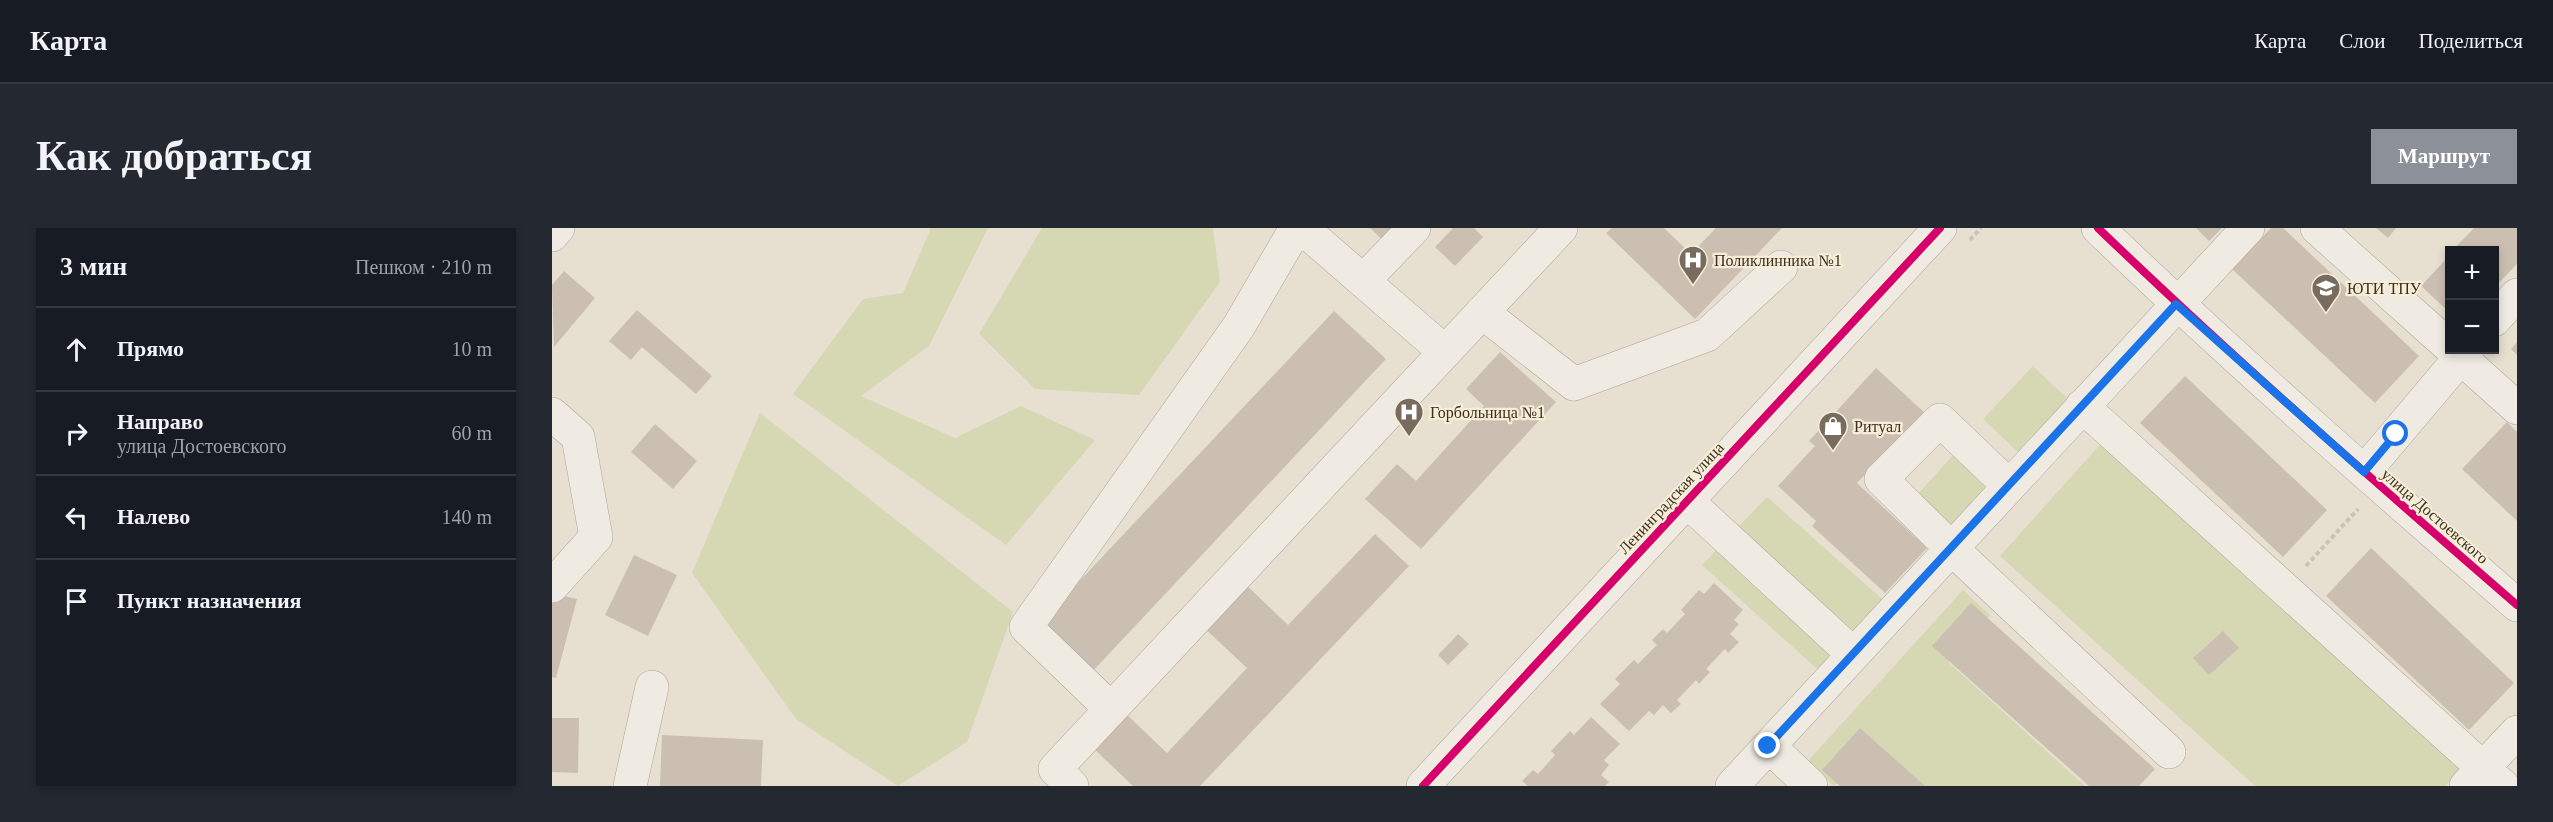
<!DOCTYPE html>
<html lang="ru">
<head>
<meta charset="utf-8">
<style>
	:root { --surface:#171b24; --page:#242831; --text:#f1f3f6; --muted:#9ea1a6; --line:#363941; --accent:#8c9099 }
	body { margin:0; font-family:Georgia,serif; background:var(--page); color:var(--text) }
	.controls { position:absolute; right:18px; top:18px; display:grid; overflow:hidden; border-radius:0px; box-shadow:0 3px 9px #0003 }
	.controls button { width:54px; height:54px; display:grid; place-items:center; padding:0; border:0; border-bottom:2px solid var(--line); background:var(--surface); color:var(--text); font:30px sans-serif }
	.stop { position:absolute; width:18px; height:18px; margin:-14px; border:4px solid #1a73e8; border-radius:50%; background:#fff }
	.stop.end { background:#1a73e8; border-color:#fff; box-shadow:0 2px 6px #0008 }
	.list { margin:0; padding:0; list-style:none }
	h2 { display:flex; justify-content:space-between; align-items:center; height:78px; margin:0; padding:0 24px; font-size:26px }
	h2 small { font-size:20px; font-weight:400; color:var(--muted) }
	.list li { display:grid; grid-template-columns:39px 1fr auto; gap:18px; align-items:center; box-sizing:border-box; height:84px; padding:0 24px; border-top:2px solid var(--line) }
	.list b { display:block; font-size:22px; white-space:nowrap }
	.list p { margin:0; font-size:20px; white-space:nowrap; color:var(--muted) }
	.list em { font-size:20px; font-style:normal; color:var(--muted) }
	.icon { flex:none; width:33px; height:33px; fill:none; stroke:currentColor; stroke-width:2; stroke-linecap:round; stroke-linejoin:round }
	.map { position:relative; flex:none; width:1965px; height:558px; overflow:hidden; border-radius:0px }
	header { display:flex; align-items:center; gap:36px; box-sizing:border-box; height:84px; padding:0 30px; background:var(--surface); border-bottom:2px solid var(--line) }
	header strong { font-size:28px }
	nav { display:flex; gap:33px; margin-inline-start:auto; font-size:21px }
	.intro { display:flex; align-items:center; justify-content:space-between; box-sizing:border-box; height:144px; padding:0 36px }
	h1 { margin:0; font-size:42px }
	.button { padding:15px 27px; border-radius:0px; background:var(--accent); color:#fff; font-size:21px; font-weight:700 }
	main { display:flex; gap:36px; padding:0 36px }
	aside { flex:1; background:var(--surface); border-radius:0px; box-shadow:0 3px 9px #0003 }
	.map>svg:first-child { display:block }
</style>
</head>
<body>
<header>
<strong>Карта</strong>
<nav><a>Карта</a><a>Слои</a><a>Поделиться</a></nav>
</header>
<div class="intro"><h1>Как добраться</h1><a class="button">Маршрут</a></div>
<main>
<aside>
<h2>3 мин<small>Пешком · 210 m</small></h2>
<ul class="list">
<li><svg class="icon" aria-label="ahead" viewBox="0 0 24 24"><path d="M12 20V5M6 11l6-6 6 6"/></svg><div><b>Прямо</b></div><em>10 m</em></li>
<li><svg class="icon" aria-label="right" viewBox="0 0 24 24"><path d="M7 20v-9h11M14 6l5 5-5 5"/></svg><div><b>Направо</b><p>улица Достоевского</p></div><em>60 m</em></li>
<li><svg class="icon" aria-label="left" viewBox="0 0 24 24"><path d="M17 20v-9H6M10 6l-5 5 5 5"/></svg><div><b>Налево</b></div><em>140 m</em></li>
<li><svg class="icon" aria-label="arrive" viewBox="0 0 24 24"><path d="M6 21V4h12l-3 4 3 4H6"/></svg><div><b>Пункт назначения</b></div></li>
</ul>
</aside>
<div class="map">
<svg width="1965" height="558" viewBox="0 0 1965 558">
	<rect width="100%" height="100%" fill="#e7e0d1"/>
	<path fill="#d6d7b3" d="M379 0H436L377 118 309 168 403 210 469 178 543 212 454 317 241 166 311 71 351 65Z
		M490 0H661L668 54 587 167 483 161 427 106Z
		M1481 138 1538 192 1488 245 1431 191Z
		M208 185 461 384 415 514 346 558 244 491 140 345Z
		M1553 211 1913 536 1893 558H1703L1448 328Z
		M1415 212 1473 264 1421 320 1364 268Z
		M1215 269 1338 378 1274 449 1150 337Z
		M1411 362 1438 387 1396 434 1533 558H1370L1323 516 1282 558 1255 534Z"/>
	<path fill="#cbbfb2" d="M818 0H845L833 14Z
		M901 0H922L931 9 903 38 883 19Z
		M1060 0H1112L1139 26 1164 0H1230L1143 91 1054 5Z
		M1644 0H1670L1657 13Z
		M1719 0H1731L1867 128 1823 175 1680 41Z
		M1824 0H1844L1836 10Z
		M1922 0H1965V36L1942 60V22H1901Z
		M1898 27V85L1869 58Z
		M12 43 43 70 2 119 0 57Z
		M85 82 160 148 144 166 90 119 79 132 57 113Z
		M782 83 834 131 539 445 487 396Z
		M1965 114V127L1959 121Z
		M948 124 1004 174 869 321 813 271 845 236 864 253 932 178 914 161Z
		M1324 140 1372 184 1305 255 1375 320 1333 365 1260 298 1264 293 1226 258 1263 218 1257 213Z
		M1633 148 1775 282 1731 329 1588 195Z
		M1955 194 1965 204V293L1910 241Z
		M103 196 145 233 121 261 79 224Z
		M823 306 857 338 648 558H581L539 518 572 484 615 525 695 440 648 396 689 352 736 397Z
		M1819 320 1962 455 1917 502 1774 368Z
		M82 327 125 347 96 408 53 387Z
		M1162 355 1191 382 1182 392 1187 396 1178 406 1187 414 1176 425 1173 421 1154 441 1158 444 1147 456 1144 452 1125 472 1129 476 1119 485 1111 477 1102 487 1097 483 1077 503 1048 476 1068 456 1063 451 1082 432 1086 436 1105 417 1100 412 1111 401 1115 405 1133 386 1129 382 1147 362 1152 366Z
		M0 365 25 371 4 450 0 449Z
		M1419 375 1603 541 1587 558H1537L1380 418Z
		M1671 403 1687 420 1657 447 1641 430Z
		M906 406 917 416 896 437 886 427Z
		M1039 489 1068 516 1052 532 1057 537 1049 547 1057 554 1053 558H976L970 553 981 542 986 546 1003 527 999 523 1018 503 1022 507Z
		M0 490H27L26 545 0 544Z
		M1308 500 1373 558H1288L1270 542Z
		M110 507 211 512 209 558H108Z"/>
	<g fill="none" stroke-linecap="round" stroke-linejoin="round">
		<g stroke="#ada599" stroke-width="34">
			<path id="minor" d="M750 0 893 124
				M1546 0C1681 130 1823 254 1965 377
				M1765 0 1898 119
				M0 7 6 0
				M811 53 862 0
				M930 84 1022 156 1155 107 1229 39
				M1942 92 1965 67
				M1900 122 1965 180
				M1530 178 1951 558
				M0 186 26 209 44 309 0 358
				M1812 244 1915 122
				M1456 257 1388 192 1329 251 1399 320 1617 524
				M1135 273 1301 426
				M559 481 474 399 687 98 744 0
				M1217 518 1259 558
				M78 558 100 459
				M520 558 503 541 1009 0
				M871 558 1388 0
				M1180 558 1696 0
				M1914 558 1965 504"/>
		</g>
		<path stroke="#c8c2b9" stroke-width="4" stroke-dasharray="4.5 3" stroke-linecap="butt" d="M1418 12 1429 0
			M1754 338 1806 281"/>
		<use href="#minor" stroke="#efebe3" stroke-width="33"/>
		<g stroke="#f7eed8" stroke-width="11">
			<path id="cycleway" d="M1546 0C1681 130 1823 254 1965 377
				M871 558 1388 0"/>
		</g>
		<use href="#cycleway" stroke="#d6006c" stroke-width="8"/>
	</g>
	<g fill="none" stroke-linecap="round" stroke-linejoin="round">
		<path stroke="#1a73e8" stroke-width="8" d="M1216 518 1624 76 1812 244 1844 206"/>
	</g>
	<defs>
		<g id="hospital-pin" transform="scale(1.5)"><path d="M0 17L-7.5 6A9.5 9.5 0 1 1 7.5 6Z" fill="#786c5e" stroke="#f7eed8"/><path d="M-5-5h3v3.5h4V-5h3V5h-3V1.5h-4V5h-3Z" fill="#fff"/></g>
		<g id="university-pin" transform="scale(1.5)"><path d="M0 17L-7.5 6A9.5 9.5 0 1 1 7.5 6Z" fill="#786c5e" stroke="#f7eed8"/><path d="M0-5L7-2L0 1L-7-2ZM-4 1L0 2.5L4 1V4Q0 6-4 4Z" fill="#fff"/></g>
		<g id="shop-pin" transform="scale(1.5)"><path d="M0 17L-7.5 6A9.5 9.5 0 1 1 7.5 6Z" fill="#786c5e" stroke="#f7eed8"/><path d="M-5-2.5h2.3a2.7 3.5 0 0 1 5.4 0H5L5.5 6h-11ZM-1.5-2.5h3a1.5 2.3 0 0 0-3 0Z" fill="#fff"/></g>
	</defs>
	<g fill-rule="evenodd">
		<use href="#hospital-pin" x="1141" y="32"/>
		<use href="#university-pin" x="1774" y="60"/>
		<use href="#hospital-pin" x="857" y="184"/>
		<use href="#shop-pin" x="1281" y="198"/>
	</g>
	<g text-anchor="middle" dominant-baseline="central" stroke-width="4.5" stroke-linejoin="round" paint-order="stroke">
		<g font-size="16" fill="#3d2e20" stroke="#f7eed8" text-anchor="start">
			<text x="1162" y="32">Поликлинника №1</text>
			<text x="1795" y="60">ЮТИ ТПУ</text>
			<text x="878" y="184">Горбольница №1</text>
			<text x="1302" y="198">Ритуал</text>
		</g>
		<g font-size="16" fill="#3d2e20" stroke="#f7eed8">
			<text transform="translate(1119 270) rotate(-47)">Ленинградская улица</text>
			<text transform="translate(1883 288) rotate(41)">улица Достоевского</text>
		</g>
	</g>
</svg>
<div class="controls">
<button>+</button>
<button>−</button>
</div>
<div class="stop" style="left:1844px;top:206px"></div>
<div class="stop end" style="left:1216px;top:518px"></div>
</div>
</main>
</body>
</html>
